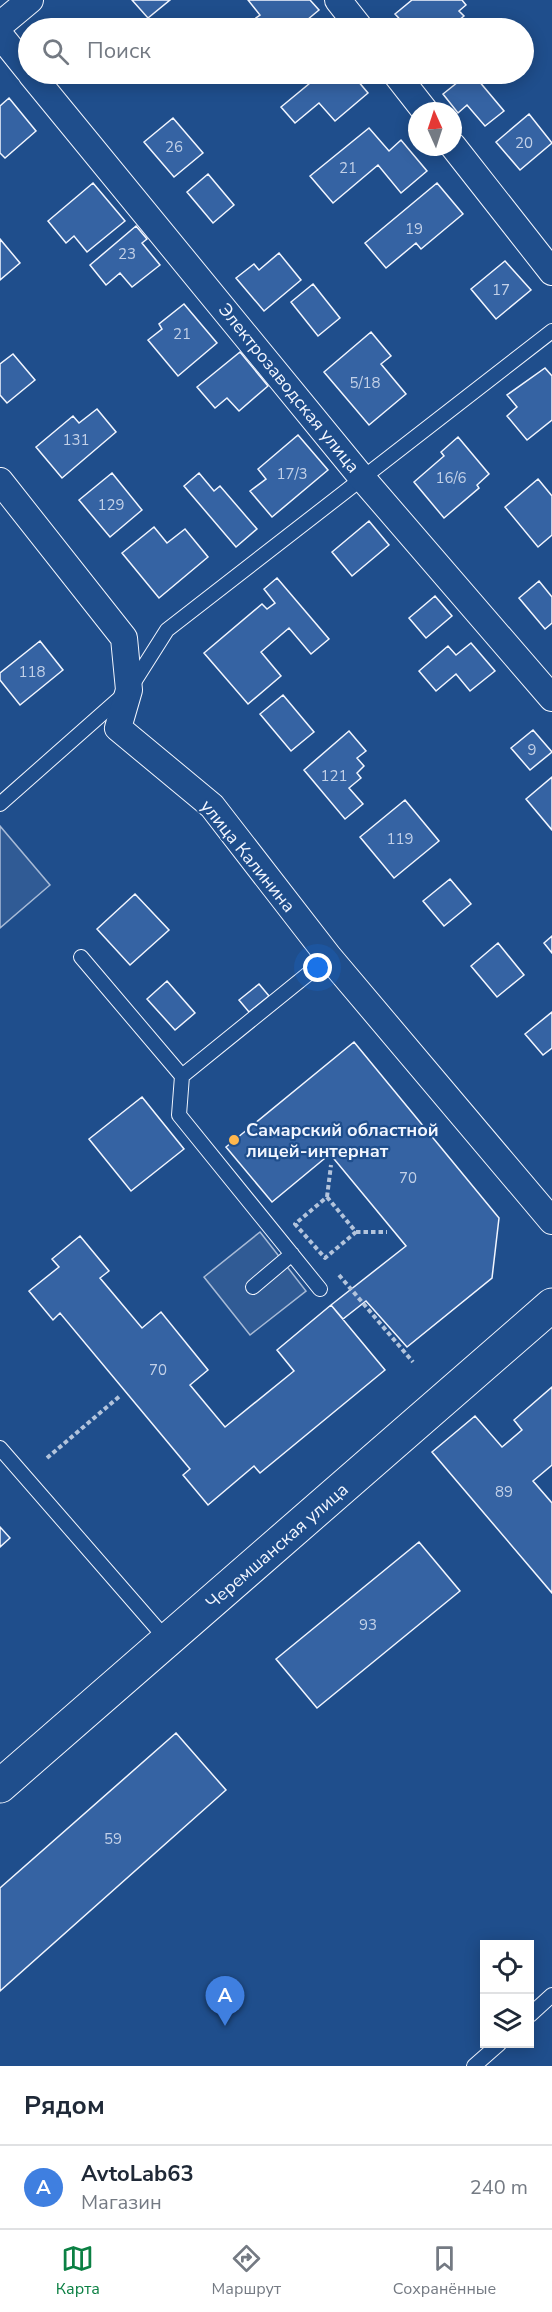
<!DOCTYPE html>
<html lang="ru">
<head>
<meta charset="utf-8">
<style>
	:root { --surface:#fff; --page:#f2f2f3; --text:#1f2937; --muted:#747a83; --line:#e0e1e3; --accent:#0b8043 }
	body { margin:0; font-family:"Nunito Sans",sans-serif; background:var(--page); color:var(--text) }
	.controls { position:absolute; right:18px; bottom:18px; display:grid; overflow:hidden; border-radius:0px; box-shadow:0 3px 15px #0003 }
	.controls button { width:54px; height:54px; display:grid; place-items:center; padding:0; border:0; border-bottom:2px solid var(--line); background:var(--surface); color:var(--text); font:30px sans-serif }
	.compass { position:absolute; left:408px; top:102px; width:54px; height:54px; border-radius:50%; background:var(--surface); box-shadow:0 3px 15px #0003; rotate:357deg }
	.you { position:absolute; left:318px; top:968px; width:21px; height:21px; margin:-15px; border:4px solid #fff; border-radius:50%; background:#1a73e8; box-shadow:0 0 0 9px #1a73e833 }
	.badge { display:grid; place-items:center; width:39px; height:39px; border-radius:50%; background:var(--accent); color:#fff; font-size:20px; font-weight:700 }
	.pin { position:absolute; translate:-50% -50px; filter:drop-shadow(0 2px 3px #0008) }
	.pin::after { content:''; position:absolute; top:32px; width:21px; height:18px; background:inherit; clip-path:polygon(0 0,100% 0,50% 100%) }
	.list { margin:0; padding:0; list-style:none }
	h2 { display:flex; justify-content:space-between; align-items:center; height:78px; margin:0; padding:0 24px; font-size:26px }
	h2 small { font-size:20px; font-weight:400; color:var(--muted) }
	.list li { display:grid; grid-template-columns:39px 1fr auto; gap:18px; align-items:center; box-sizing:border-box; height:84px; padding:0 24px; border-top:2px solid var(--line) }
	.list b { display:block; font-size:22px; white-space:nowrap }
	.list p { margin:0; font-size:20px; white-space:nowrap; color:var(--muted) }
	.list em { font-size:20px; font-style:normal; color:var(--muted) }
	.icon { flex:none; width:33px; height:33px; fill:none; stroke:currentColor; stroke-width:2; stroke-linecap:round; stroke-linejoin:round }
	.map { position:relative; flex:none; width:552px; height:2066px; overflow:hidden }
	.search { position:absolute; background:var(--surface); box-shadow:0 3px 15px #0003; left:18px; right:18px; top:18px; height:66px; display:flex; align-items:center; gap:15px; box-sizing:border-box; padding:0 21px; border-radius:33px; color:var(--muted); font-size:22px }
	.sheet { height:162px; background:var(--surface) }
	nav { display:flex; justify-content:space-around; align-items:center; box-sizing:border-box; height:84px; border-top:2px solid var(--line); background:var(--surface); font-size:16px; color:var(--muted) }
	nav a { display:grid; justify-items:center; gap:3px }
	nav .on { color:var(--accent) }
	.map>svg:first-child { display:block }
</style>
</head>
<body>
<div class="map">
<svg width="552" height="2066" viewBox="0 0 552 2066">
	<rect width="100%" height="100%" fill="#1f4e8c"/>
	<path fill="#305b95" stroke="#a8bbd7" stroke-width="1.5" d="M0 826 50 885 0 928Z
		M260 1232 306 1291 250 1335 204 1277Z"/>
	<path fill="#3563a3" stroke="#f2f6ff" stroke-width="1.5" d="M132 0H170L148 18Z
		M248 0H310L319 10 307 20 313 28H264L256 18 260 15Z
		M412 0H462L466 5 459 11 464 16 449 28H408L395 14Z
		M98 19 106 28H87Z
		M321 74H352L368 93 335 121 319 103 295 123 281 107Z
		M468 74H473L504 111 485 126 467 105 458 113 443 94Z
		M9 98 36 131 5 158 0 153V106Z
		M529 114 552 143 520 170 496 142Z
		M173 118 203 153 174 177 144 142Z
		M369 128 389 151 401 140 427 171 401 193 378 165 333 203 310 176Z
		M208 174 234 205 213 223 187 192Z
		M93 183 125 221 87 252 74 236 66 243 48 221Z
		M437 183 463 214 421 249 416 243 386 268 365 243Z
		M136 226 147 239 142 243 160 265 132 287 120 273 106 285 90 265Z
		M0 239 20 263 0 280Z
		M279 253 301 280 264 311 236 278 254 264 259 270Z
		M505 261 531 290 496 319 471 289Z
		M313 284 340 318 318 336 291 302Z
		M184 304 217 343 178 376 148 340 162 329 159 324Z
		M371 332 391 356 381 364 406 394 369 425 324 372Z
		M240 352 268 386 239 411 227 398 215 408 197 387Z
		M13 354 35 380 7 403 0 395V364Z
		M545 368 552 376V420L527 440 507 416 517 407 507 395Z
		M97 409 116 432 62 478 36 447 73 416 79 423Z
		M298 435 328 470 272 517 250 491 266 479 258 469Z
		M458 437 489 474 477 485 479 488 444 518 414 482 444 456 441 452Z
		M112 473 142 510 110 537 79 500Z
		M199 473 214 491 220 486 257 529 236 547 184 486Z
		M538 479 552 496V535L538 547 505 507Z
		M369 521 389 545 352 576 332 552Z
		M154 527 167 543 185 529 208 557 159 598 122 553Z
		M277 578 329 639 311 654 289 628 261 652 281 676 248 704 204 653 262 604 267 609 275 603 264 589Z
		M539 581 552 597V623L545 629 519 598Z
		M435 596 452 616 426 638 409 618Z
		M40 641 63 670 20 705 0 680V673Z
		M471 643 495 671 470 691 456 674 436 691 419 671 448 646 456 655Z
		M283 695 314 732 291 751 260 714Z
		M533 730 552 752 530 770 511 748Z
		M349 731 366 751 357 758 364 766 357 773 361 778 349 788 363 804 345 819 304 770Z
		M552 777V830L526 799Z
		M405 800 439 841 394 878 360 837Z
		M450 879 471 904 444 926 423 901Z
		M135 894 169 930 130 965 97 929Z
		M552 936V953L544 943Z
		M498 943 524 975 497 997 471 966Z
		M167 981 195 1013 175 1030 147 999Z
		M259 984 269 996 249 1012 239 1000Z
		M552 1012V1048L543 1055 525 1034Z
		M354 1042 499 1218 492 1278 407 1347 366 1301 343 1319 331 1305 406 1246 330 1154 272 1202 226 1147Z
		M142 1097 184 1149 131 1191 89 1139Z
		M80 1236 109 1271 100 1278 142 1328 161 1312 208 1370 190 1385 225 1427 294 1371 277 1350 331 1305 385 1370 260 1473 254 1466 208 1505 183 1475 190 1469 60 1313 53 1320 29 1291 59 1267 52 1259Z
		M552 1387V1465L533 1481 552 1503V1593L432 1452 475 1416 502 1447 522 1430 514 1420Z
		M0 1527 10 1538 0 1547Z
		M419 1542 460 1591 317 1708 276 1659Z
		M176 1733 226 1790 0 1991V1888Z"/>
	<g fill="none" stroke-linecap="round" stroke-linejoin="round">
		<g stroke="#f2f6ff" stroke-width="16">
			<path id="lane" d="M0 804 129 690 167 630 552 331
				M81 957 182 1076 179 1115 320 1289
				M182 1076 329 957
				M253 1287 292 1254
				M0 1448 168 1641
				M530 2015 552 1995
				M474 2066 499 2044"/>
		</g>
		<g stroke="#f2f6ff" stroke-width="28">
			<path id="street" d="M338 0 360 28
				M0 25 30 0
				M0 35 28 70
				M31 74 363 479 552 698
				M396 74 425 111
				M453 146 552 272
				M0 481 124 638 129 690 118 728 212 806 329 957 552 1221"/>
		</g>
		<g stroke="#f2f6ff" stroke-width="35">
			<path id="secondary" d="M0 1786 552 1305"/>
		</g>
		<path stroke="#b3c4dc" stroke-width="4" stroke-dasharray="4.5 3" stroke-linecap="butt" d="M327 1197 356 1232 325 1258 295 1224Z
			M327 1197 331 1165
			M356 1232H387
			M339 1275 413 1362
			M47 1458 121 1395"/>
		<use href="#lane" stroke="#1f4e8c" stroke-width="14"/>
		<use href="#street" stroke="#1f4e8c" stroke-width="26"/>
		<use href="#secondary" stroke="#1f4e8c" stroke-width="33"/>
	</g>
	<circle fill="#ffb74d" stroke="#1f4e8c" stroke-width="2" cx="234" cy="1140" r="6"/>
	<g text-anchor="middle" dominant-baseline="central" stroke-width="4.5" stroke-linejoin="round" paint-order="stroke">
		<g font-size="15" fill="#c3d1e8">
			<text x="524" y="143">20</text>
			<text x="174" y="147">26</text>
			<text x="348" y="168">21</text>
			<text x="414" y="229">19</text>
			<text x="127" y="254">23</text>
			<text x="501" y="290">17</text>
			<text x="182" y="334">21</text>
			<text x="365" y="383">5/18</text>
			<text x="76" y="440">131</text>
			<text x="292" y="474">17/3</text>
			<text x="451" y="478">16/6</text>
			<text x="111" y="505">129</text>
			<text x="32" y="672">118</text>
			<text x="532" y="750">9</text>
			<text x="334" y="776">121</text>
			<text x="400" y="839">119</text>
			<text x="408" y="1178">70</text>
			<text x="158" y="1370">70</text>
			<text x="504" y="1492">89</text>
			<text x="368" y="1625">93</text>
			<text x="113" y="1839">59</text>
		</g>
		<g font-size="18" fill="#f2f6ff" stroke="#1f4e8c">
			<text transform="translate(289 388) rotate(51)">Электрозаводская улица</text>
			<text transform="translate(248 856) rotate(51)">улица Калинина</text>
			<text transform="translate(277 1546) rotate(-41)">Черемшанская улица</text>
		</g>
		<g font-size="18" font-weight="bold" fill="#f2f6ff" stroke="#1f4e8c" text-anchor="start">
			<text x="246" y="1130">Самарский областной<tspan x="246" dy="21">лицей-интернат</tspan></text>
		</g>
	</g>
</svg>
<div class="controls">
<button><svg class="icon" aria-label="locate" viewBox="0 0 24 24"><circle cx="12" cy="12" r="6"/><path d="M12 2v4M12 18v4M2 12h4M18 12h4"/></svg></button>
<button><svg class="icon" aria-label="layers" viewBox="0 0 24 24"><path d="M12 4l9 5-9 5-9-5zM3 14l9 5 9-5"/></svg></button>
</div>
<svg class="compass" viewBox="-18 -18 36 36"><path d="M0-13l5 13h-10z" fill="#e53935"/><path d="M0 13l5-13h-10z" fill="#747a83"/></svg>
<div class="you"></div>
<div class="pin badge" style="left:225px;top:2026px;background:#3f7fe0">A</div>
<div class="search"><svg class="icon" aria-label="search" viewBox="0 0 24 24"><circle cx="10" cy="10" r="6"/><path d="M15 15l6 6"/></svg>Поиск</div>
</div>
<section class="sheet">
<h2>Рядом<small></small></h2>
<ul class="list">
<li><span class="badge" style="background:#3f7fe0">A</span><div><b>AvtoLab63</b><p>Магазин</p></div><em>240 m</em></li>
</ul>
</section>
<nav>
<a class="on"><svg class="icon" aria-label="map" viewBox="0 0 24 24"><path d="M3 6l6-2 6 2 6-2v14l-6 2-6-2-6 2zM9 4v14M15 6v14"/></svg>Карта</a>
<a><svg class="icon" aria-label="directions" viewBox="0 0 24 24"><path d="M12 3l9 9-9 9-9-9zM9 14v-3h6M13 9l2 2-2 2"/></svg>Маршрут</a>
<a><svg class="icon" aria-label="saved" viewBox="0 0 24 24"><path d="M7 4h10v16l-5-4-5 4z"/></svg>Сохранённые</a>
</nav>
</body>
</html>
